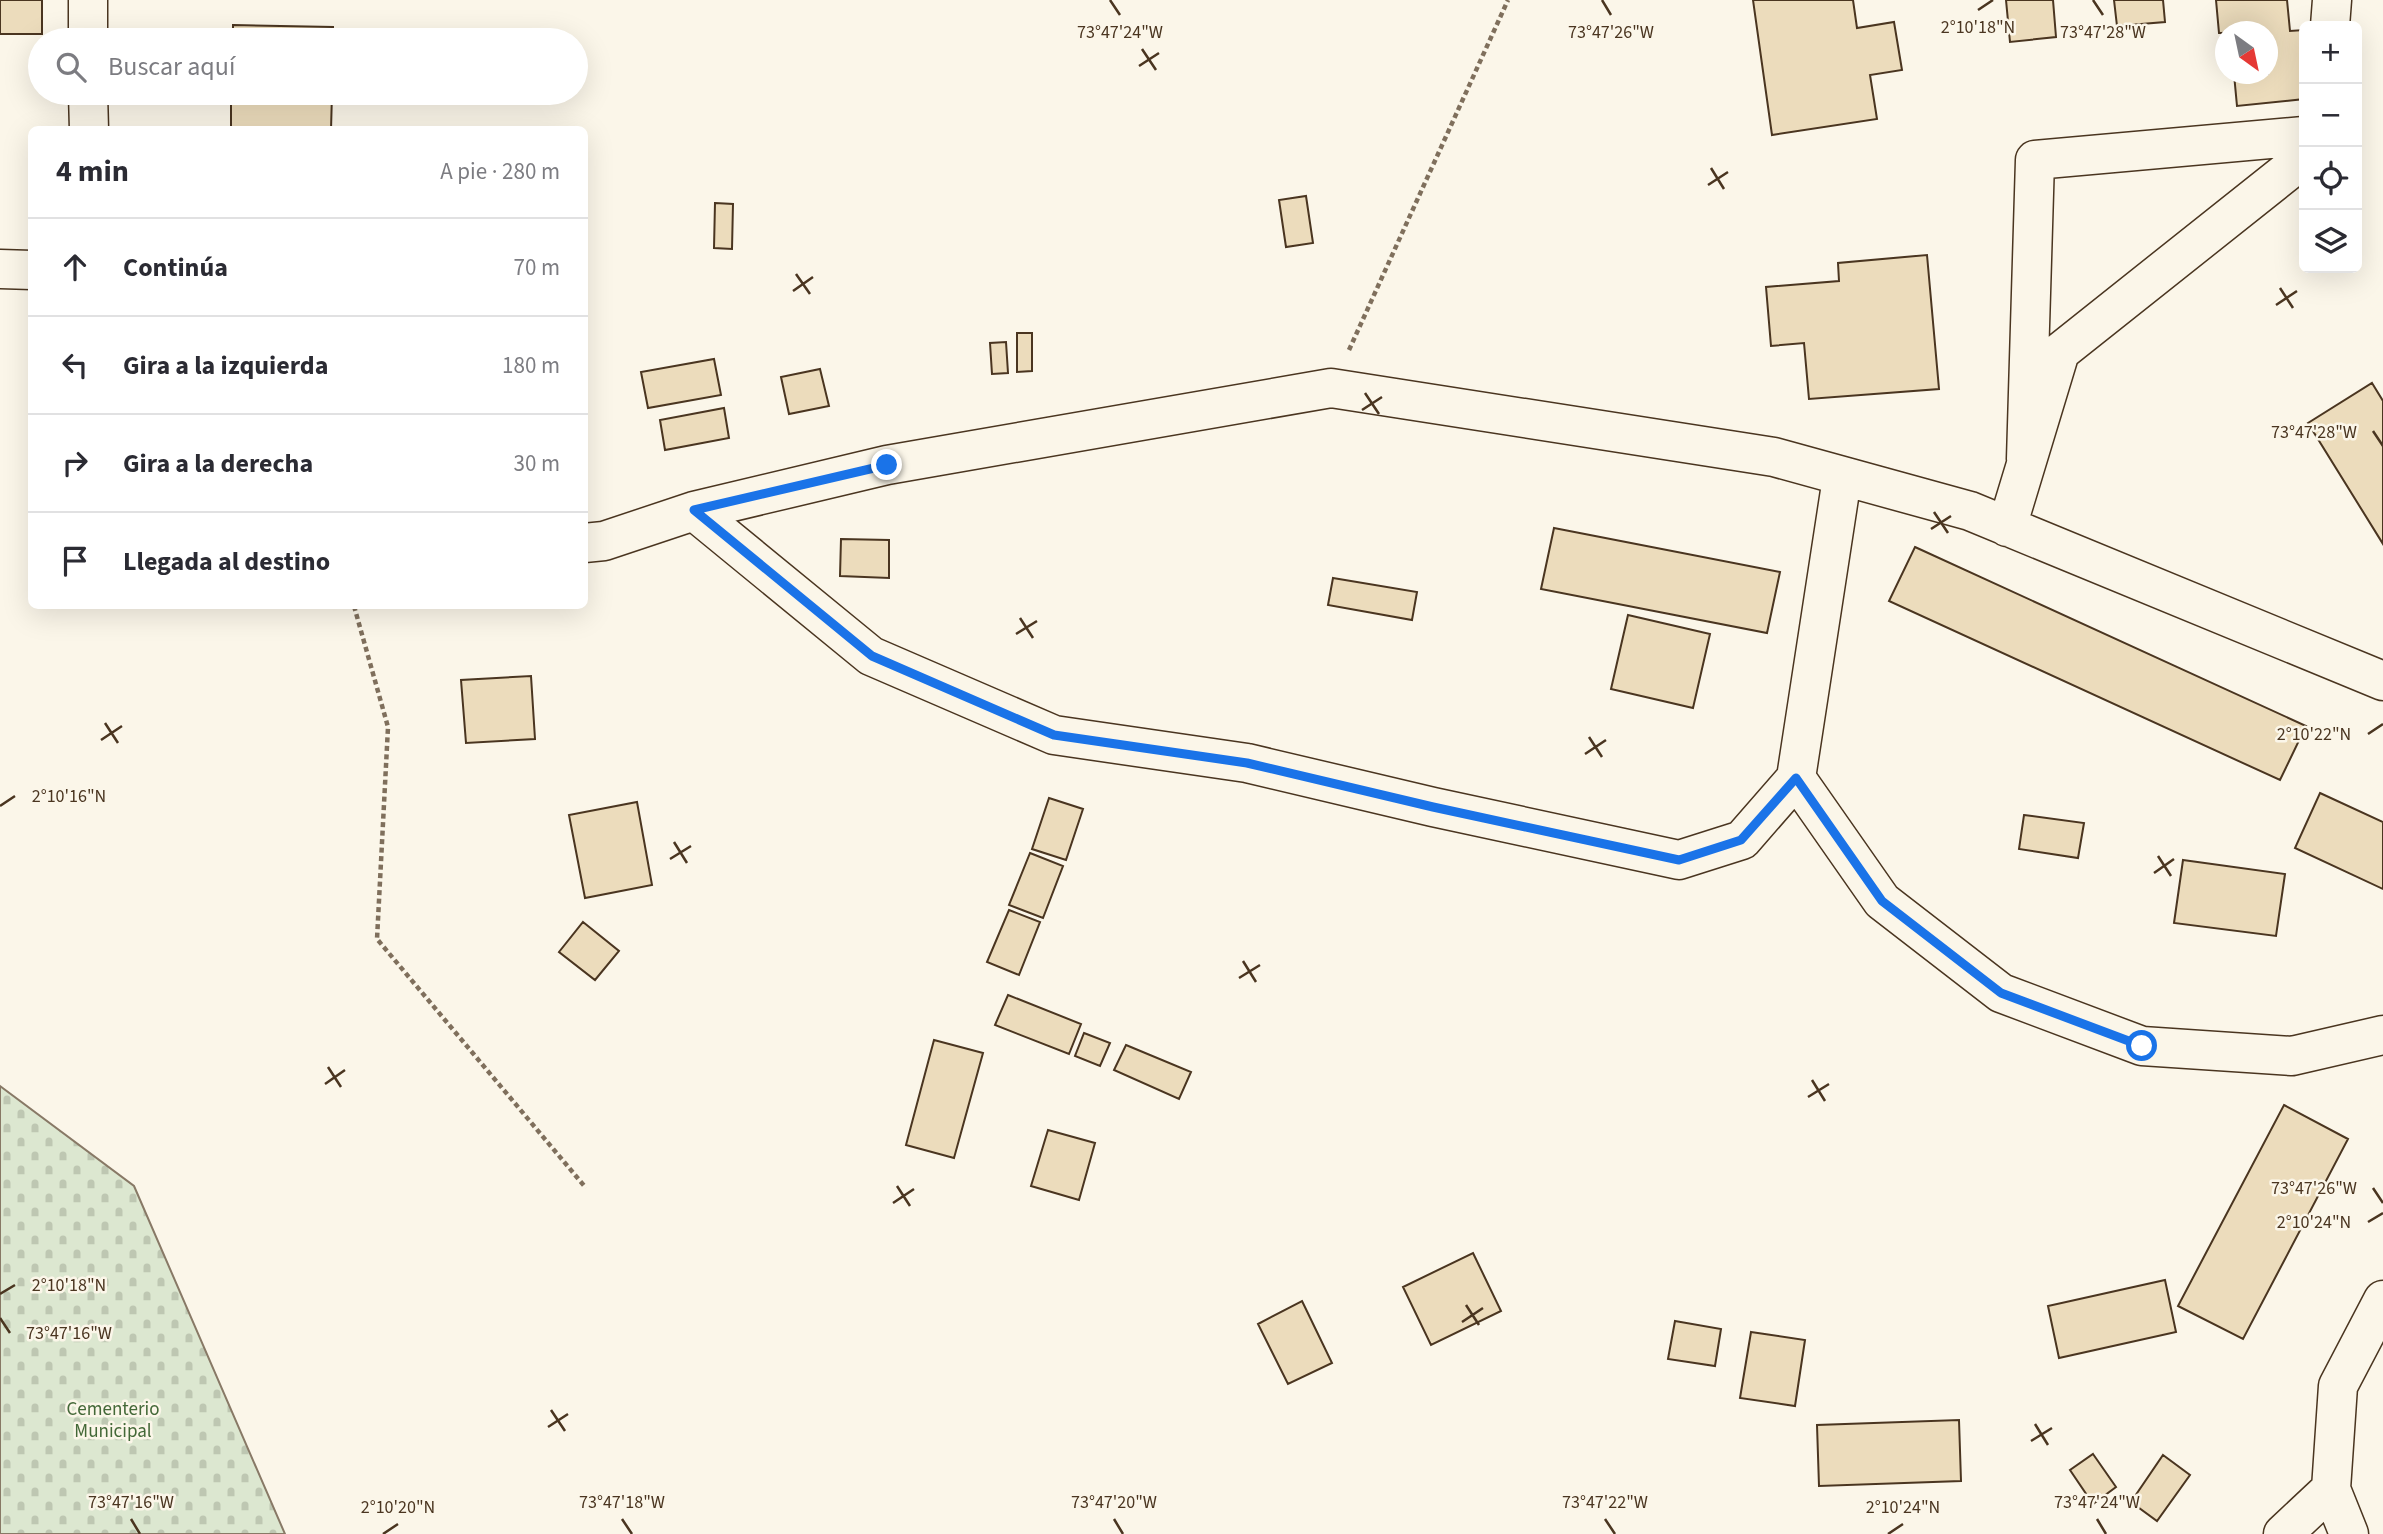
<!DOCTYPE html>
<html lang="es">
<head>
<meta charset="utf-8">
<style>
	:root { --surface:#fff; --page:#f2f2f3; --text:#2b2b33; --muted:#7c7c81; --line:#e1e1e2 }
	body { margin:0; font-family:"Source Sans 3",sans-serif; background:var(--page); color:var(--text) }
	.controls { position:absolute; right:21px; top:21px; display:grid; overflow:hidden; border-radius:10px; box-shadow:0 7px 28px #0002 }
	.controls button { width:63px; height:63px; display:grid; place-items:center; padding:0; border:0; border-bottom:2px solid var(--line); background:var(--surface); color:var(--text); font:35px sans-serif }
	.compass { position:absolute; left:2215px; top:21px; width:63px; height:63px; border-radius:50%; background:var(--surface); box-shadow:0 7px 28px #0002; rotate:147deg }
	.stop { position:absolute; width:21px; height:21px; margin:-16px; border:5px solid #1a73e8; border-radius:50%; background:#fff }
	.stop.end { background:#1a73e8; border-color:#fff; box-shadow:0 2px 7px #0008 }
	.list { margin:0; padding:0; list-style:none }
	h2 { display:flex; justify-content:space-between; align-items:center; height:91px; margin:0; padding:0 28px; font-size:30px }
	h2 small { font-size:23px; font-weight:400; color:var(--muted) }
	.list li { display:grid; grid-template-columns:46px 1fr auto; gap:21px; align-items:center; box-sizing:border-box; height:98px; padding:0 28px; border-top:2px solid var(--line) }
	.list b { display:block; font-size:26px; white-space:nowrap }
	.list em { font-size:23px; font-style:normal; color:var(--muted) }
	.icon { flex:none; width:38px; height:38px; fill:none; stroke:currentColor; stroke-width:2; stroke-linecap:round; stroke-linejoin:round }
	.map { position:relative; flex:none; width:2383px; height:1534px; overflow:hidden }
	.search { position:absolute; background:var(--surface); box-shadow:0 7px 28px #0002; left:28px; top:28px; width:560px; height:77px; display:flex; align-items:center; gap:18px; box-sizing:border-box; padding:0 24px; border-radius:38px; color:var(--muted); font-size:26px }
	.panel { position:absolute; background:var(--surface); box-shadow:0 7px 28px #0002; left:28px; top:126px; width:560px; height:483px; border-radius:10px }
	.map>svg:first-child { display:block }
</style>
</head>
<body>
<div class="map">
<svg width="2383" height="1534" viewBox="0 0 2383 1534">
	<defs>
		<pattern id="cemetery-stones" width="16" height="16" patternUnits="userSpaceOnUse" patternTransform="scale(1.75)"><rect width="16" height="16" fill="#dce7d0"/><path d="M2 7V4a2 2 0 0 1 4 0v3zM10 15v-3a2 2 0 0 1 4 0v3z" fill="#bec7b2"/></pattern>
	</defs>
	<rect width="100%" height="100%" fill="#fbf6e9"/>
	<path fill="url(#cemetery-stones)" stroke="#887966" stroke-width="2" d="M0 1086 134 1186 285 1534H0Z"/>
	<path fill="#ecdcbc" stroke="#4a3520" stroke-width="2" d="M0 0H42V34H0Z
		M1753 0H1853L1857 28 1894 22 1902 70 1870 75 1877 119 1772 135Z
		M2006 0H2053L2056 37 2010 42Z
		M2114 0H2163L2165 22 2117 26Z
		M2216 0H2287L2290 31 2304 30V99L2237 106 2234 74H2268V32L2219 33Z
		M233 25 333 27V40H233Z
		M231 93H332L331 130H231Z
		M1306 196 1313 243 1286 247 1279 200Z
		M715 203 733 204 732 249 714 248Z
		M1927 255 1939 389 1809 399 1804 343 1771 346 1766 287 1839 281 1838 263Z
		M1017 333H1032V371L1017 372Z
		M1006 342 1008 373 992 374 990 343Z
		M714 359 721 395 648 408 641 372Z
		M820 369 829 406 789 414 781 377Z
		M2372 383 2383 401V544L2308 423Z
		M724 408 729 438 665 450 660 420Z
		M1554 528 1780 572 1767 633 1541 589Z
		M841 539 889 540V578L840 576Z
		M1915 547 2306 726 2280 780 1889 601Z
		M1333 578 1417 592 1412 620 1328 605Z
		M1628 615 1710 634 1693 708 1611 689Z
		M531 676 535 739 466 743 461 680Z
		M2320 793 2383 822V889L2295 848Z
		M1049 798 1083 809 1066 860 1032 849Z
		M637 802 652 885 585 898 569 815Z
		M2024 815 2084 823 2078 858 2019 849Z
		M1030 853 1063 866 1043 918 1009 905Z
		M2183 860 2285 874 2276 936 2174 923Z
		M1009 910 1040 922 1019 975 987 962Z
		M583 922 619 951 595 980 559 952Z
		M1008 995 1081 1024 1069 1054 995 1025Z
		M1084 1033 1110 1043 1100 1066 1075 1056Z
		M934 1040 983 1053 954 1158 906 1145Z
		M1126 1045 1191 1072 1179 1099 1114 1070Z
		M2284 1105 2348 1139 2243 1339 2178 1306Z
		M1048 1130 1095 1143 1079 1200 1031 1186Z
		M1473 1253 1501 1311 1431 1345 1403 1287Z
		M2165 1280 2176 1332 2059 1358 2048 1306Z
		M1302 1301 1332 1363 1288 1384 1258 1324Z
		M1675 1321 1721 1329 1715 1366 1668 1359Z
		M1751 1332 1805 1340 1795 1406 1740 1398Z
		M1959 1420 1961 1481 1819 1486 1817 1425Z
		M2093 1454 2116 1487 2093 1504 2070 1470Z
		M2163 1455 2190 1475 2157 1521 2131 1502Z"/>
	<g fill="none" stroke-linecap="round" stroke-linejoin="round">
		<g stroke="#4a3520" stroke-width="41">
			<path id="minor" d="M2330 26 2332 0
				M88 40V0
				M88 93 89 130
				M0 269 32 270
				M2026 459 2035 160 2304 136
				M694 511 871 656 1054 735 1247 763 1433 807 1679 860 1742 840 1796 778 1842 478
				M2007 527 2060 352 2304 158
				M584 543 604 541 694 511 887 465 1331 388 1774 457 1970 511 2383 681
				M1796 778 1882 901 2001 993 2142 1046 2292 1056 2383 1035
				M2283 1534 2331 1489
				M2349 1534 2331 1489 2338 1386 2383 1300"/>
		</g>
		<path stroke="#7f6f5c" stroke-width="4.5" stroke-dasharray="5 3.5" stroke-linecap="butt" d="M1349 350 1508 0
			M354 606 388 727 377 939 586 1188"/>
		<use href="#minor" stroke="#fbf6e9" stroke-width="38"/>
	</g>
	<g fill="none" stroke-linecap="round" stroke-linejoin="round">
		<path stroke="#1a73e8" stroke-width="9" d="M887 465 694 510 872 656 1054 735 1247 763 1433 807 1679 860 1741 840 1796 778 1882 901 2001 993 2142 1046"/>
	</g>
	<path fill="none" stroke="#4a3520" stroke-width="2.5" d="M1110 0 1120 15M1602 0 1611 15M2093 0 2103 15M1978 10 1993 0M1142 49 1156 70M1139 66 1159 53M1711 168 1724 189M1708 185 1728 172M796 274 810 294M2280 288 2293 308M793 291 813 277M2276 305 2297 291M1365 393 1379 414M1362 410 1382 397M2373 431 2383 446M1934 512 1948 533M1931 529 1951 516M1020 618 1033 638M1016 634 1037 621M105 723 118 743M2368 734 2383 724M1589 737 1602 757M101 740 122 726M1585 754 1606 740M0 806 15 796M674 842 687 863M2158 856 2171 876M670 859 691 846M2154 873 2174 859M1243 961 1256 982M1239 978 1260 965M328 1067 341 1087M1812 1080 1825 1101M325 1084 345 1070M1808 1097 1829 1084M897 1186 910 1206M2373 1188 2383 1203M893 1203 914 1189M2368 1222 2383 1213M0 1294 15 1285M1466 1305 1479 1325M0 1318 10 1333M1462 1322 1483 1308M551 1410 565 1431M2035 1424 2048 1445M548 1427 568 1414M2031 1441 2052 1428M131 1519 140 1534M622 1519 632 1534M1114 1519 1123 1534M1605 1519 1615 1534M2097 1519 2106 1534M383 1534 398 1524M1888 1534 1903 1524"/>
	<g text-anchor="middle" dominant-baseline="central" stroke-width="5" stroke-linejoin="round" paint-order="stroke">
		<g font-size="19" fill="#436837" stroke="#fbf6e9">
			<text x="113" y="1409">Cementerio<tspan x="113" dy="22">Municipal</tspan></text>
		</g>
	</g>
	<g font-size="18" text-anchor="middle" fill="#4a3520" stroke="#fbf6e9" stroke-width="5" stroke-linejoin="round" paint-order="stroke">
		<text x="1978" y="33">2°10'18"N</text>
		<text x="1120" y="38">73°47'24"W</text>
		<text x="1611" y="38">73°47'26"W</text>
		<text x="2103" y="38">73°47'28"W</text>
		<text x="2314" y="438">73°47'28"W</text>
		<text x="2314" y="740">2°10'22"N</text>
		<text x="69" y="802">2°10'16"N</text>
		<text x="2314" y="1194">73°47'26"W</text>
		<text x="2314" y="1228">2°10'24"N</text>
		<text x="69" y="1291">2°10'18"N</text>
		<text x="69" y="1339">73°47'16"W</text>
		<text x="131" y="1508">73°47'16"W</text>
		<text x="622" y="1508">73°47'18"W</text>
		<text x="1114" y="1508">73°47'20"W</text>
		<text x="1605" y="1508">73°47'22"W</text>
		<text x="2097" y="1508">73°47'24"W</text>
		<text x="398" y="1513">2°10'20"N</text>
		<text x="1903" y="1513">2°10'24"N</text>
	</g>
</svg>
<div class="controls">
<button>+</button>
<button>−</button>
<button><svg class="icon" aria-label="locate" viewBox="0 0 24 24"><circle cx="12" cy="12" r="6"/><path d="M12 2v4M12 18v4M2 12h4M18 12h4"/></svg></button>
<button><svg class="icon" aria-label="layers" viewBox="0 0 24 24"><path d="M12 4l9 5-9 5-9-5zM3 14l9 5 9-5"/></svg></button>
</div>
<svg class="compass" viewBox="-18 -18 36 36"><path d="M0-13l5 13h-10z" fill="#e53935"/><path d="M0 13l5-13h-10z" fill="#7c7c81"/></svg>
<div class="stop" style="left:2142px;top:1046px"></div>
<div class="stop end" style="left:887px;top:465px"></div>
<div class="search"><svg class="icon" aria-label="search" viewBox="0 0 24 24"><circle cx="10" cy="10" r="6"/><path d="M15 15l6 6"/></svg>Buscar aquí</div>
<section class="panel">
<h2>4 min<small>A pie · 280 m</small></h2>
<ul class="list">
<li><svg class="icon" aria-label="ahead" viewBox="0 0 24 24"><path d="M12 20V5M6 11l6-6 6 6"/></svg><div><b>Continúa</b></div><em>70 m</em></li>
<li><svg class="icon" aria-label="left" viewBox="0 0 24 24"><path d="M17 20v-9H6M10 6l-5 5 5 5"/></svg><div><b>Gira a la izquierda</b></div><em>180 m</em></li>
<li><svg class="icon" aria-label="right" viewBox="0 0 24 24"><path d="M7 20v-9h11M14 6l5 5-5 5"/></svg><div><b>Gira a la derecha</b></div><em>30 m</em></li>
<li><svg class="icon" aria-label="arrive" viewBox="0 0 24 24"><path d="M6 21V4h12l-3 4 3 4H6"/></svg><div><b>Llegada al destino</b></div></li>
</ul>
</section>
</div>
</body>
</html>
